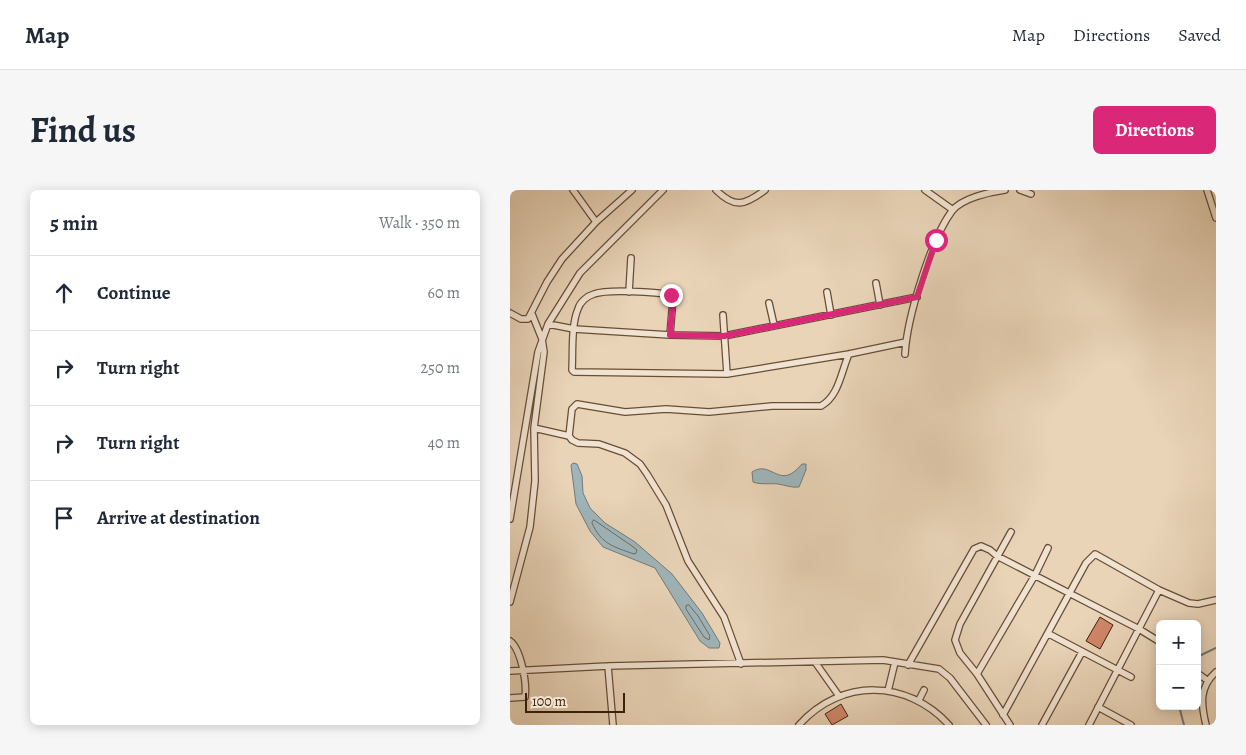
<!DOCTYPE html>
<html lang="en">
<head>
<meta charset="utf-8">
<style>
	:root { --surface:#fff; --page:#f6f6f7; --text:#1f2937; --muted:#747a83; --line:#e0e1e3; --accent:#db2777 }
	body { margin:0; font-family:Alegreya,serif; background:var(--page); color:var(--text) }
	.controls { position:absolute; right:15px; bottom:15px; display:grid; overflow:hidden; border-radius:8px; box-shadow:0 2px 12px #0003 }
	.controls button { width:45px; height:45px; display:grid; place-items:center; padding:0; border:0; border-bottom:1px solid var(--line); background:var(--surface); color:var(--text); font:25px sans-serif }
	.scale { position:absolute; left:15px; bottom:12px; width:100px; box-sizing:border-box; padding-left:5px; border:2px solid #3c2209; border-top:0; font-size:14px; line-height:18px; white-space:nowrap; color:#3c2209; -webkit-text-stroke:4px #f1e3d1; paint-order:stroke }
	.stop { position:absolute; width:15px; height:15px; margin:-11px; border:4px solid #db2777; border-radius:50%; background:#fff }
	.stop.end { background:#db2777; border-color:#fff; box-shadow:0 1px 5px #0008 }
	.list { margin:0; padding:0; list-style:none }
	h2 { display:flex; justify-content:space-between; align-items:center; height:65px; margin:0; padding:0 20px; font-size:21px }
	h2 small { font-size:16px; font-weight:400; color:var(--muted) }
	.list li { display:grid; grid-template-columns:32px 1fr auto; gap:15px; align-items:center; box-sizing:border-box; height:75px; padding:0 20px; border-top:1px solid var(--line) }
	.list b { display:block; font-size:19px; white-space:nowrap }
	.list em { font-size:16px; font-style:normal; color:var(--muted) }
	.icon { flex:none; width:28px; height:28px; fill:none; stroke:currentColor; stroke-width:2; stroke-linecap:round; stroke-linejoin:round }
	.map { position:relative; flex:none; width:706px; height:535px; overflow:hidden; border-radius:8px }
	header { display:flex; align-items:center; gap:30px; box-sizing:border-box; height:70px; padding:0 25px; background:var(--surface); border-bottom:1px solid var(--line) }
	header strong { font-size:24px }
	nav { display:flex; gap:28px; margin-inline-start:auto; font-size:18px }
	.intro { display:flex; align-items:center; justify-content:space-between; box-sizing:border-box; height:120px; padding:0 30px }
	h1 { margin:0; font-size:35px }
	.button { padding:12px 22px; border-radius:8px; background:var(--accent); color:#fff; font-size:18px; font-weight:700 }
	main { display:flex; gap:30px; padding:0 30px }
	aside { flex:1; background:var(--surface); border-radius:8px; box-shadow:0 2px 12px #0003 }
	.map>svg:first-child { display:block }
</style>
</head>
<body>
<header>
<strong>Map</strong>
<nav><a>Map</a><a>Directions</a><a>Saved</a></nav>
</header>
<div class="intro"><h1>Find us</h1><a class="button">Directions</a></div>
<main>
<aside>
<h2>5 min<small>Walk · 350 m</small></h2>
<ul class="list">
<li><svg class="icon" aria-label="ahead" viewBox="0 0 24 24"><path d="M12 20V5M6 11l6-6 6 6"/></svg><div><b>Continue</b></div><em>60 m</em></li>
<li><svg class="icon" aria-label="right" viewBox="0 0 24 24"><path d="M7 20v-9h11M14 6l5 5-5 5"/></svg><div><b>Turn right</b></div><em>250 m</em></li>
<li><svg class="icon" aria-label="right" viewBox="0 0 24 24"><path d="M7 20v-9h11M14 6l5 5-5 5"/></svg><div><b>Turn right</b></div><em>40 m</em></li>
<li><svg class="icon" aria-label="arrive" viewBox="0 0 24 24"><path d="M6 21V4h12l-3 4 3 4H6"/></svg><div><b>Arrive at destination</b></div></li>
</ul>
</aside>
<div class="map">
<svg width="706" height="535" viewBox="0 0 706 535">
	<rect width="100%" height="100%" fill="#e9d4b8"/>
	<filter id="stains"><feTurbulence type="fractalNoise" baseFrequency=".004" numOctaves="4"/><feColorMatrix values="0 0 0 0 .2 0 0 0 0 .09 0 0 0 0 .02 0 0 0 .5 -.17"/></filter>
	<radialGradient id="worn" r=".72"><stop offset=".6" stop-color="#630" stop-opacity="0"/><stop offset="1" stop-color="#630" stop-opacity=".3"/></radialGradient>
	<path fill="#9eb5bb" stroke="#777a74" d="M63 273 67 274 72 286 73 303 80 318 95 333 125 352 162 384 192 423 210 453 209 458H199L190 451 145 378 93 357 80 341 66 314 61 275Z
		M292 274H296V280L289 297C281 298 275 295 268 294 259 293 251 295 243 292L242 282C262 269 269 302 292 274Z"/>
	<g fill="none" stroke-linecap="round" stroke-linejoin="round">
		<path stroke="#6d6c62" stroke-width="1" d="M84 330 122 356 127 360 126 363 124 364C104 357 91 354 82 333Z
			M179 415 188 426 200 446 199 450 194 447 176 419V416Z"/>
		<path stroke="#777a74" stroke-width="2" d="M687 467 706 458
			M669 516 674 535"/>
	</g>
	<path fill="#d18669" stroke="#3c2209" d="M590 427 603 435 590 459 576 451Z
		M331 514 338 526 322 535 315 524Z"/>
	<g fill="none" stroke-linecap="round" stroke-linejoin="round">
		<g stroke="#674e35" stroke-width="8">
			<path id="minor" d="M63 0 86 32
				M206 0C225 19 235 15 255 0
				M415 0 443 20
				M510 0 521 4
				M697 0 706 28
				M366 93 370 115
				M119 102 121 68
				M317 102 321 125
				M259 113 264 135
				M0 123 11 129H18L37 92 52 69 86 32 122 0
				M213 125 217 184
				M38 134 64 139 160 145 214 146 407 107
				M160 145 163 108 161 105C146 102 98 99 84 104 77 106 70 112 68 119 61 135 63 163 62 180L64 182 217 184 339 164 396 152
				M395 164C397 128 421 49 442 21 452 8 480 2 495 0
				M24 238 59 246 62 250 68 253 89 254 115 263 130 274 137 284 156 315 178 371 214 427 231 474
				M59 246 62 219 67 214 115 222 156 219 199 222 262 216H311C329 206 331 182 339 164
				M0 329 28 162 38 134 70 83 153 0
				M0 412 20 337 25 291 24 238 34 162 32 149 22 124
				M539 444 621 487
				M0 451C11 459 17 493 15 507L0 508
				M305 472 329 506
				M398 475 464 359 471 356 480 360 487 366 629 439 650 452
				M98 476 103 535
				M0 481 98 476 373 470 429 479 440 488 476 535
				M687 483 697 490
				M467 484 525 385 538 358
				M378 501 385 472
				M409 510 414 500
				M588 517 621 535
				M493 525 576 373 585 364 649 400 679 413 688 414 706 410
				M289 535C331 488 397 489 439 535
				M500 535 467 484 450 463 445 450 450 434 501 342
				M532 535 572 462
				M579 535 649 400
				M696 535C691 514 689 497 706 482"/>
		</g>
		<use href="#minor" stroke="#f1e3d1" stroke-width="5.5"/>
	</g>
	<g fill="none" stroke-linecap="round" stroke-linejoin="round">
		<path stroke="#db2777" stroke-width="6" d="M161 105 163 108 160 145 214 146 407 107 426 50"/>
	</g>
	<rect width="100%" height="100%" filter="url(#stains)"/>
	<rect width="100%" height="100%" fill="url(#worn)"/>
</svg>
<div class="controls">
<button>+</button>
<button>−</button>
</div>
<div class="scale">100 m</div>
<div class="stop" style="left:426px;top:50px"></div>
<div class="stop end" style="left:161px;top:105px"></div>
</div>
</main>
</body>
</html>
